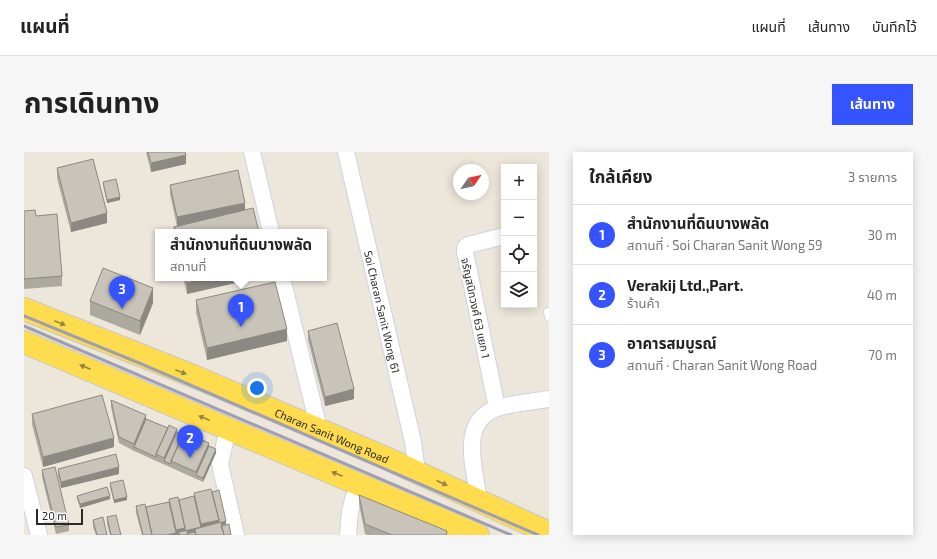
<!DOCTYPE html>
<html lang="th">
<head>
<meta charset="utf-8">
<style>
	:root { --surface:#fff; --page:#f6f6f6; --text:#222; --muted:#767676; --line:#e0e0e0; --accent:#3553ff }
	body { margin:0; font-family:"Exo 2","Noto Sans Thai",sans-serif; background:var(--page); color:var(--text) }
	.controls { position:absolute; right:12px; top:12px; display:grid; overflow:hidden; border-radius:0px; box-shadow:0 2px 10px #0003 }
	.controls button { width:36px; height:36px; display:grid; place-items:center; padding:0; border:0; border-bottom:1px solid var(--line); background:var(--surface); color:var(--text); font:20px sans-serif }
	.compass { position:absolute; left:429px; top:12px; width:36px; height:36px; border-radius:50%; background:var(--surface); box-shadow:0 2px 10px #0003; rotate:56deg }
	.scale { position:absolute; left:12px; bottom:10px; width:47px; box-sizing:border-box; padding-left:4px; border:2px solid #2a2a2a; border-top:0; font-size:11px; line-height:14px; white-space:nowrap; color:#2a2a2a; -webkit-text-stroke:3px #fff; paint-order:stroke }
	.you { position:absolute; left:233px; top:236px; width:14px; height:14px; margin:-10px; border:3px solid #fff; border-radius:50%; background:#1a73e8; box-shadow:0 0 0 6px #1a73e833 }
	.badge { display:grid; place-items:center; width:26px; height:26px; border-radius:50%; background:var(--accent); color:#fff; font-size:13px; font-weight:700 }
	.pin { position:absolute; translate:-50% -33px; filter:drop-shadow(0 1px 2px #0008) }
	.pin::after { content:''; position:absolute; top:21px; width:14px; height:12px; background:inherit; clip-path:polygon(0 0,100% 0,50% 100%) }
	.popup { position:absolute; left:131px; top:77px; width:172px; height:52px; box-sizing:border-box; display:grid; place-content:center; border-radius:0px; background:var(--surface); filter:drop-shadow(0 1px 3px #0005); font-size:13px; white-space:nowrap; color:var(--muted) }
	.popup b { font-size:15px; color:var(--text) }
	.popup::after { content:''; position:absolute; left:50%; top:100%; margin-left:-8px; border:8px solid transparent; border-top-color:var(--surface) }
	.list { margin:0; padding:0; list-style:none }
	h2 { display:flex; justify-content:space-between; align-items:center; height:52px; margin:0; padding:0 16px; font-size:17px }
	h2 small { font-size:13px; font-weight:400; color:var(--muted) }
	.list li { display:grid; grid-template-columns:26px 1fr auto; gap:12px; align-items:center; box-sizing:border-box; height:60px; padding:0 16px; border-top:1px solid var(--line) }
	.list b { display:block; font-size:15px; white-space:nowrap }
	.list p { margin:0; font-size:13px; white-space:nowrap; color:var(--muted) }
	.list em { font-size:13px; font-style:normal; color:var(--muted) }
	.icon { flex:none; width:22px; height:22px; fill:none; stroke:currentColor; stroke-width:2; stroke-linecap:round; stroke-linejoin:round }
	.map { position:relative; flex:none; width:525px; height:383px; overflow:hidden; border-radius:0px }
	header { display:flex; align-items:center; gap:24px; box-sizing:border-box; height:56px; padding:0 20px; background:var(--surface); border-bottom:1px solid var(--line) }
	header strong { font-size:19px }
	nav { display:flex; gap:22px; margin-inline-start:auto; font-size:14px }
	.intro { display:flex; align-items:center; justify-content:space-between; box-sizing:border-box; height:96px; padding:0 24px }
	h1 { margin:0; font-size:28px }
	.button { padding:10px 18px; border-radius:0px; background:var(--accent); color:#fff; font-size:14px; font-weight:700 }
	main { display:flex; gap:24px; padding:0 24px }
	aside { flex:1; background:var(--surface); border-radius:0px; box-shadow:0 2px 10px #0003 }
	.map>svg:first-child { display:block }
</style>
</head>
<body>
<header>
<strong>แผนที่</strong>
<nav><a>แผนที่</a><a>เส้นทาง</a><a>บันทึกไว้</a></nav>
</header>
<div class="intro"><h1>การเดินทาง</h1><a class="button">เส้นทาง</a></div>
<main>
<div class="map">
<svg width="525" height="383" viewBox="0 0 525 383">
	<rect width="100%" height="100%" fill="#ede6da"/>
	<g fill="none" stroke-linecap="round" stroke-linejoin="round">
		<g stroke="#cfd2e4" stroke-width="10">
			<path id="service" d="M524 160 525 165"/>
		</g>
		<g stroke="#cfd2e4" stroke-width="18">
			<g id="minor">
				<path d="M228 0 247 80"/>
				<path id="s1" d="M322 0 389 290 393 320"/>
				<path d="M258 126 295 277"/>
				<path d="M473 256 441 100V96L444 93 480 84"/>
				<path d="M204 276 196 312 212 383"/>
				<path d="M0 324 15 383"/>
				<path d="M455 349C451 317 434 270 473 256 489 251 508 250 525 247"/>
				<path d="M324 383 326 359 334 331"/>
			</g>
		</g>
		<g stroke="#c8c8c8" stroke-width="24">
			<g id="primary">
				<path id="s2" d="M0 157 174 226 362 306 525 381"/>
				<path d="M0 190 454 383"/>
			</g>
		</g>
		<use href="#service" stroke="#fff" stroke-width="8"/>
		<use href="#minor" stroke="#fff" stroke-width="16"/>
		<use href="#primary" stroke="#ffdc4d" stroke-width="22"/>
		<path stroke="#9c9fb6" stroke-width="3" d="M0 164 120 213 514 383
			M0 174 487 383"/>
	</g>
	<path fill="#aca99f" d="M122 0H161L162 12 127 20Z
		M33 16 83 71 47 80 33 26Z
		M79 30 96 48 83 51 79 33Z
		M146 33 221 58 235 80H150V75L153 74 146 42Z
		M0 59 12 64 38 124V134L0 137Z
		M159 126H233L163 142Z
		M172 148 263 189 183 208 172 160Z
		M66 149 129 151 116 183 66 163Z
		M284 179 330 247 301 254 284 188Z
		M87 248 122 267 185 294 192 301 179 330 110 299 95 291 87 255Z
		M8 262 90 295 19 315 8 272Z
		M34 317 95 322 37 336 34 324Z
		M18 318 45 373V379L32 382 18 325Z
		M86 331 103 348 90 351 86 335Z
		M188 340 207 383H118L112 361V354L122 355 145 350V347L155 348 170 344V341Z
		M335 343 423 383H344L341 382 335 352Z
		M53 344 86 347 56 356 53 347Z
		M83 365 97 383H86L83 372Z
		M69 368 83 383H72L69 375Z"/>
	<path fill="#8c8982" d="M162 3V12L127 20V11Z
		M96 45V48L83 51V48Z
		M221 51V60L153 75V65Z
		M83 61V71L47 80V71Z
		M183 126H233L163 142V131Z
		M129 136V151L116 183V169Z
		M263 177V189L183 208V196Z
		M330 237V247L301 254V245Z
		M122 263V270L110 295V299V292Z
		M153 277V284L140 309V306Z
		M90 286V295L19 315V305Z
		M185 291V297L172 323V320Z
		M192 297V301L179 330V326Z
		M95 315V322L37 336V330Z
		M86 344V347L56 356V352Z
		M103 345V348L90 351V348Z
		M195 368V374L171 377V380L158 383 155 380V383H142L152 381V378L161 376 177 375V372Z
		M202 369V372L195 374V371Z"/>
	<path fill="#c8c4b9" stroke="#8c8982" d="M124 0H161L162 3 127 11Z
		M69 7 83 61 47 71 33 16Z
		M214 18 221 51 153 65 146 33Z
		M92 27 96 45 83 48 79 30Z
		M229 56 235 80H151L150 75Z
		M11 58 12 64 33 62 38 124 0 127V59Z
		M79 116 129 136 116 169 66 149Z
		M162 126H183L163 131Z
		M251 130 263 177 183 196 172 148Z
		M313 171 330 237 301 245 284 179Z
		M78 243 90 286 19 305 8 262Z
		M87 248 122 263 110 292 95 285Z
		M122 267 144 276 132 302V305L110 295Z
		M145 273 153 277 140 306 132 302Z
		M153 280 159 283 147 309V312L140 309Z
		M160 280 185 291 172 320 147 309Z
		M185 294 192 297 179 326 172 323Z
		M92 302 95 315 37 330 34 317Z
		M31 315 45 373 32 375 18 318Z
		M99 328 103 345 90 348 86 331Z
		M83 335 86 344 56 352 53 344Z
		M187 337 195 368 177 372 170 341Z
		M195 338 202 369 195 371V368L188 340Z
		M335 343 423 379 422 383H368L341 372Z
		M170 344 177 375 161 379V376L155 348Z
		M154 345 161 376 152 378 145 347Z
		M145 350 152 381 142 383H128L122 355Z
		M121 352 128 383H119L112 354Z
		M92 363 97 383H87L83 365Z
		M79 365 83 383H73L69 368Z
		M197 370 200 383H172L171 377Z
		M205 372 207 383H200L197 374Z
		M163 378 164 383H155V380Z
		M171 380 172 383H164V381Z"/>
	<defs><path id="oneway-solid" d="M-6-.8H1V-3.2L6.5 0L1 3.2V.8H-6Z"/></defs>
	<g fill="#94833c">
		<use href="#oneway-solid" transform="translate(36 171) rotate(22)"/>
		<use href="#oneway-solid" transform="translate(61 215) rotate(-157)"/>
		<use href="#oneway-solid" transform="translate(157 220) rotate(22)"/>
		<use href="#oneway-solid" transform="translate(180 266) rotate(-157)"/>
		<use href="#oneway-solid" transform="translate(313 322) rotate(-157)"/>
		<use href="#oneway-solid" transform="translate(418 331) rotate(25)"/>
	</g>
	<g text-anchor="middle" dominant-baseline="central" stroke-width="3.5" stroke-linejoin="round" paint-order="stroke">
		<g font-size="11" fill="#2a2a2a" stroke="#fff">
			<text transform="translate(452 156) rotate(78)">จรัญสนิทวงศ์ 63 แยก 1</text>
			<text stroke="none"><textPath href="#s1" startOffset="164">Soi Charan Sanit Wong 61</textPath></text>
			<text stroke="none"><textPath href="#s2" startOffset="333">Charan Sanit Wong Road</textPath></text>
		</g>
	</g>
</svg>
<div class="controls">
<button>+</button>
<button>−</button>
<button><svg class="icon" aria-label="locate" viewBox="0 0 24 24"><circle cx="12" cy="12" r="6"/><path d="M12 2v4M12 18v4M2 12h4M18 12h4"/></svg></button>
<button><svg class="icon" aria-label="layers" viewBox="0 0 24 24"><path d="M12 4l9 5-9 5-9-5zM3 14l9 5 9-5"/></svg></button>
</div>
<svg class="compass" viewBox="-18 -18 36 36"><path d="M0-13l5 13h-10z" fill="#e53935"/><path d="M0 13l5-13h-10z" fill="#767676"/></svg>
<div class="scale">20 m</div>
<div class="you"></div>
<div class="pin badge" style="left:217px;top:175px">1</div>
<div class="popup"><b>สำนักงานที่ดินบางพลัด</b>สถานที่</div>
<div class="pin badge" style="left:166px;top:306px">2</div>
<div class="pin badge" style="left:98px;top:157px">3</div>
</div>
<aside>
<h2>ใกล้เคียง<small>3 รายการ</small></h2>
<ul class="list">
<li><span class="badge">1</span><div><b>สำนักงานที่ดินบางพลัด</b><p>สถานที่ · Soi Charan Sanit Wong 59</p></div><em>30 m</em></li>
<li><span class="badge">2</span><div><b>Verakij Ltd.,Part.</b><p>ร้านค้า</p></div><em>40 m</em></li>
<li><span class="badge">3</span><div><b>อาคารสมบูรณ์</b><p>สถานที่ · Charan Sanit Wong Road</p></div><em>70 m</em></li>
</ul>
</aside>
</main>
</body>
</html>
